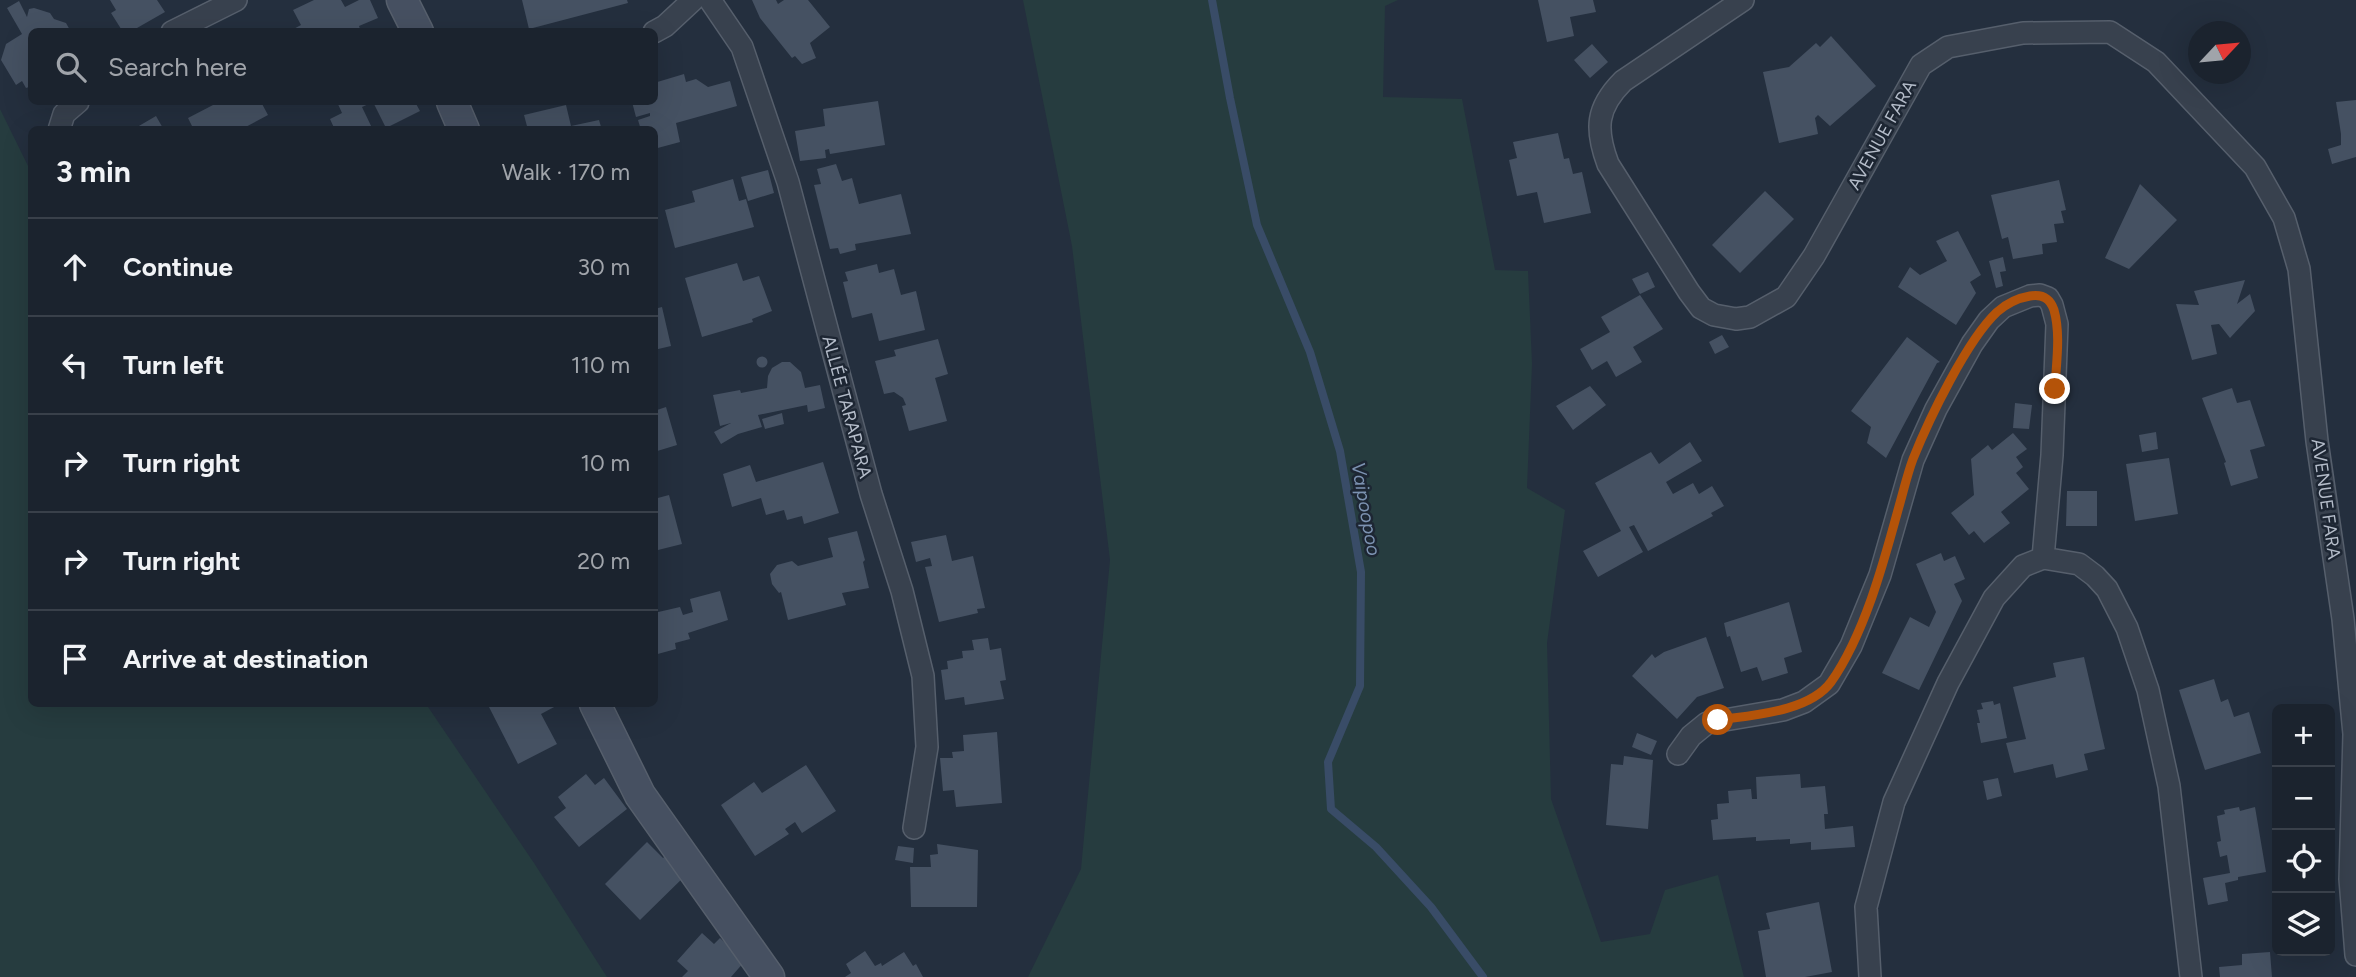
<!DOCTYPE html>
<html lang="en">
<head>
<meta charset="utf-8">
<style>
	:root { --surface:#1b232e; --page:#282f3a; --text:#f1f3f6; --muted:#a0a4aa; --line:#39404a }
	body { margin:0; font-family:Figtree,sans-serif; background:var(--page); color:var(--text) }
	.controls { position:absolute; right:21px; bottom:21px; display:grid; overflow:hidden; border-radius:10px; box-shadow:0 7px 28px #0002 }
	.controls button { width:63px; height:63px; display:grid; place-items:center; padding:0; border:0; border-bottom:2px solid var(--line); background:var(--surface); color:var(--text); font:35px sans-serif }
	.compass { position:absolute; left:2188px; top:21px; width:63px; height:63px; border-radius:50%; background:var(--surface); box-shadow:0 7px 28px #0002; rotate:64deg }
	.stop { position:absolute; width:21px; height:21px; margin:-16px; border:5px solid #b45309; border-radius:50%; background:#fff }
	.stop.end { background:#b45309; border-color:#fff; box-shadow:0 2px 7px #0008 }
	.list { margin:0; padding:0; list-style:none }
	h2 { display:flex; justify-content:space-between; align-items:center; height:91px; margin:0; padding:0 28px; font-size:30px }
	h2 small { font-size:23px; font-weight:400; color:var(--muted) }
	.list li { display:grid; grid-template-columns:46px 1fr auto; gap:21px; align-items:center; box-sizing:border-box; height:98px; padding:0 28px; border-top:2px solid var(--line) }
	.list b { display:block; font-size:26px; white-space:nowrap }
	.list em { font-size:23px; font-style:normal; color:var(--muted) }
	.icon { flex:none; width:38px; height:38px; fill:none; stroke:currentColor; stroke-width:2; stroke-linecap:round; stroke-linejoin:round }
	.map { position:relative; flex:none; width:2356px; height:977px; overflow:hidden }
	.search { position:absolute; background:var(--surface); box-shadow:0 7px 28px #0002; left:28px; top:28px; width:630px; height:77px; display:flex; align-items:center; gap:18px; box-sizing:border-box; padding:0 24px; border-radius:10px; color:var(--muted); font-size:26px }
	.panel { position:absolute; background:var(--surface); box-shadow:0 7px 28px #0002; left:28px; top:126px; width:630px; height:581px; border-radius:10px }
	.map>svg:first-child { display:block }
</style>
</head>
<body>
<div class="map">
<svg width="2356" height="977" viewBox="0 0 2356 977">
	<rect width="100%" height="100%" fill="#242f3e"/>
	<path fill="#263c3f" d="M1023 0H1398L1385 6 1383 97 1462 99 1495 270 1528 271 1532 364 1527 488 1565 510 1547 643 1551 799 1601 942 1650 934 1665 890 1718 875 1744 977H1028L1081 869 1110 560 1072 246Z
		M0 109 30 170 32 184V704H426L534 863 607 977H0Z"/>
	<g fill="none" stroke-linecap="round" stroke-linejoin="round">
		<path stroke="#394c67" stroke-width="8" d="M1212 0 1230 98 1257 225 1310 352 1340 451 1361 572 1360 686 1328 762 1331 809 1376 847 1431 907 1483 977"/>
	</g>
	<path fill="#455162" d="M110 0H157L165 12 130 32H123L111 13 116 10Z
		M314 0H341L345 7 359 0H370L378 18 359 26 361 32H288L301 25 293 10Z
		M522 0H627L628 3 529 29Z
		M752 0H776L778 4 784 0H808L830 27 810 43 816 58 802 64 795 56 792 58 760 18Z
		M1538 0H1593L1596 12 1570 17 1574 36 1547 42Z
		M19 1 27 17 29 9 34 8 50 13 54 19 66 23 71 32H32V86L26 88 22 81 16 85 1 60 6 44 22 34 7 8Z
		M1831 36 1876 86 1830 126 1818 115 1815 118 1818 134 1779 143 1763 72 1789 67 1816 43 1820 47Z
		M1592 44 1608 62 1590 78 1574 60Z
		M684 74 686 82 696 79 708 87 730 81 737 106 676 123 680 142 654 149V130H641L638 120 650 116V113L636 117 632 102H654V83Z
		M2356 100V157L2332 164 2328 149 2341 145V134L2336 102Z
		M878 101 885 145 830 154 829 149 825 150 826 158 800 161 795 131 825 126 823 109Z
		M211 102H261L268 115 240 130H194L188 118 213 105Z
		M337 102H415L420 111 386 128 373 102 362 107 373 130H335L330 119 342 113Z
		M566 105 571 126 599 120 602 130H528L524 115Z
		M156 116 164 130H132Z
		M1558 133 1564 159 1569 158 1573 174 1582 172 1591 213 1544 223 1537 192 1517 196 1509 160 1517 158 1513 142Z
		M836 164 842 181 852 178 859 204 901 194 911 234 855 244 856 250 840 254 838 248 830 249 814 185 821 184 817 169Z
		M768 170 774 193 748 201 741 177Z
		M733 179 739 201 746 199 754 227 675 248 665 210 695 202 692 191Z
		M2059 180 2066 210 2061 211 2064 223 2054 224 2057 242 2042 244 2043 254 2013 259 2008 237 2002 239 1991 195Z
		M2140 184 2177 220 2129 269 2105 258Z
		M1765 191 1794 219 1740 273 1712 245Z
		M1958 231 1981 275 1970 282 1976 293 1956 325 1898 287 1910 267 1920 275 1947 261 1936 241Z
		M2003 257 2006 271 2000 272 2003 286 1996 288 1989 261Z
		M737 263 743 281 759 276 772 311 752 319 753 322 702 337 685 278Z
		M877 264 879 273 894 269 901 295 916 291 925 330 879 341 872 313 852 318 843 282 848 281 845 272Z
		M1648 272 1655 287 1640 294 1632 279Z
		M2245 280 2237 304 2250 294 2255 311 2230 338 2219 324 2211 325 2217 354 2192 360 2176 304 2199 305 2194 291Z
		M1640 295 1663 329 1633 347 1642 362 1616 377 1607 361 1592 370 1580 349 1610 332 1601 317Z
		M662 307 671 346 654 350V309Z
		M1722 335 1729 347 1715 354 1709 342Z
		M1907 337 1940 362 1937 363 1886 458 1867 443 1871 427 1851 411Z
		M938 339 948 374 935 378 947 421 909 431 902 406 906 405 903 398 894 392 884 394 875 361 896 356 894 350Z
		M756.5 362a5.5 5.5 0 1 1 11 0a5.5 5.5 0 1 1-11 0Z
		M782 362H790L801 372 805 388 820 385 825 408 808 412 807 405 758 415 762 427 738 434 721 444 714 432 731 423 720 426 713 395 740 390 741 393 767 388 768 376 772 368Z
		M1590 386 1606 405 1573 430 1556 406Z
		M2232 388 2237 403 2250 400 2265 446 2250 450 2258 478 2231 486 2224 463 2226 462 2202 398Z
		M2015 403 2032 405 2029 429 2013 428Z
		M666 407 677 445 654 452V411Z
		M782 413 784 424 765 429 762 419Z
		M2156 432 2158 449 2142 452 2139 435Z
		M2013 433 2027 449 2016 457 2023 467 2016 473 2029 489 2001 512 2010 523 1984 543 1974 531 1969 535 1951 513 1974 495 1971 459 1988 445 1992 450Z
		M1690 442 1702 461 1666 482 1673 494 1693 483 1699 494 1712 486 1724 506 1711 513 1713 516 1648 551 1634 525 1629 527 1643 552 1598 577 1583 551 1621 531 1595 483 1651 452 1659 464Z
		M2169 458 2178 514 2135 521 2126 464Z
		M823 462 839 513 804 524 802 516 787 520 784 510 766 515 761 498 732 507 723 474 750 465 756 482Z
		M2067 491H2097V526H2066Z
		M669 495 682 544 654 551V499Z
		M857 531 865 560 863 562 869 588 842 593 846 605 788 620 781 592 779 593 772 584 770 574 777 565 792 561 798 566 833 557 828 538Z
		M946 535 952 561 973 556 985 608 977 609 978 613 939 622 925 567 932 566 930 558 916 562 911 542Z
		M1941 553 1944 561 1955 556 1965 579 1954 584 1962 601 1919 690 1882 673 1910 617 1929 627 1936 612 1916 564Z
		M720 591 728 620 688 633 690 639 675 643 676 649 654 655V613L680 607 683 615 693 612 690 599Z
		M1789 602 1802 652 1784 658 1788 673 1762 681 1757 667 1741 672 1730 636 1727 637 1724 623Z
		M1706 637 1724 688 1697 697 1677 719 1632 676 1652 654 1655 658 1664 652Z
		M988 638 990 650 1001 648 1006 680 1000 681 1004 699 965 705 964 697 945 700 941 670 948 669 947 661 963 658 962 651 974 650 972 640Z
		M2084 657 2105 749 2084 754 2088 770 2056 778 2053 764 2014 773 2006 743 2026 739 2013 687 2056 677 2053 663Z
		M2214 679 2221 702 2228 699 2234 717 2249 712 2261 753 2205 770 2179 690Z
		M1993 701 1994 705 2000 703 2007 738 1981 743 1977 723H1980L1977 710 1983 709 1981 703Z
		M497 704H555L556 706 541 714 557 744 518 764 489 707Z
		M997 732 1002 803 956 807 954 790 943 791 940 758H953L952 752 964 751 963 735Z
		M1637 733 1657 741 1651 755 1632 747Z
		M1624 756 1653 760 1648 829 1606 825 1611 764 1623 765Z
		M806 765 836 811 802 833 795 822 785 829 789 834 755 856 721 805 754 782 762 793Z
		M586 774 595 785 604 778 627 809 579 847 554 817 566 808 558 797Z
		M1800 774 1801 788 1825 786 1828 814H1824L1825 829 1853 826 1855 847 1811 850V842L1790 844V839L1756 841V837L1713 840 1711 820 1718 819 1717 804 1729 803 1728 791 1751 789 1752 799H1757L1756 777Z
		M1998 778 2002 796 1987 800 1983 781Z
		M2239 807 2240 811 2255 807 2266 872 2238 877V880L2225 883 2228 901 2208 905 2203 878 2230 873 2227 855 2220 857 2217 842 2221 841 2217 816 2225 814 2224 810Z
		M647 842 663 858 671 851 690 871 640 920 605 884Z
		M937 844 978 850 977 907H911L910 867H931L930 855 938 854Z
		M898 846 914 848 913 863 895 860Z
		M1819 902 1832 972 1805 977H1766L1758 931 1770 929 1766 913Z
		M702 933 714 944 720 938 745 961 731 977H682L688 971 677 961Z
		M865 951 875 966 881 963 882 966 904 952 913 966 916 964 923 977H845L851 973 846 964Z
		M2270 952 2272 977H2220L2219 967 2242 965V954Z"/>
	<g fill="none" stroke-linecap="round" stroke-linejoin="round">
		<g stroke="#565f6c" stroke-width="24">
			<path id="minor" d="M710 0 742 47 788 182 871 494 902 591 923 676 927 747 914 828
				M1743 0 1623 81C1596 108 1595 129 1608 164L1689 292 1701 308 1714 315 1736 319 1750 317 1786 297 1814 256 1921 65 1948 47 2023 33 2110 32 2156 62 2255 167 2284 218 2299 269 2317 441 2343 619 2354 734 2350 879 2356 955
				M172 32 236 0
				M654 32 665 26 693 0
				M59 130 64 114 78 102
				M1678 754 1691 736 1707 723 1783 710 1804 702 1829 684 1851 646 1880 575 1913 460 1936 409 1972 344 1989 320 2003 307 2030 296 2040 295 2048 298 2052 305 2057 324 2052 455 2043 558
				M1870 977 1866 907 1894 802 1948 683 1994 598 2023 566 2043 558 2079 564 2095 576 2107 589 2127 628 2148 690 2169 786 2191 977"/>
		</g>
		<g stroke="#565f6c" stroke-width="33">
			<path id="secondary" d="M402 0 418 32
				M452 102 464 130
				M595 704 640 795 769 977"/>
		</g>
		<use href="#minor" stroke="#38414e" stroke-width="21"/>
		<use href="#secondary" stroke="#465061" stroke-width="30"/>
	</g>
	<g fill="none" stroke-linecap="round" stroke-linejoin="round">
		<path stroke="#b45309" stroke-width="9" d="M1718 720C1752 715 1809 712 1831 682 1864 635 1883 565 1898 510 1903 493 1907 475 1913 459 1929 419 1967 340 1997 312 2006 304 2018 298 2030 296 2042 294 2050 298 2054 310 2061 335 2056 364 2055 389"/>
	</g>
	<g text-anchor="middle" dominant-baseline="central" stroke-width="5" stroke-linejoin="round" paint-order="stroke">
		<g font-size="18" fill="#b4bcc9" stroke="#1d2633">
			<text transform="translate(1882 135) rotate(-61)">AVENUE FARA</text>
			<text transform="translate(847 407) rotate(75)">ALLÉE TARAPARA</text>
			<text transform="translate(2326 499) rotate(82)">AVENUE FARA</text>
		</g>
		<g font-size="19" font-style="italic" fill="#7c92b1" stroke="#1d2633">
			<text transform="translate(1366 509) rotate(80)">Vaipoopoo</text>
		</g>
	</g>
</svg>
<div class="controls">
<button>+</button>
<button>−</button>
<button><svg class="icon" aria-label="locate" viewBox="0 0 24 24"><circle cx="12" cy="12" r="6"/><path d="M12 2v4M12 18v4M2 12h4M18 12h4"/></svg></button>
<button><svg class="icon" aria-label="layers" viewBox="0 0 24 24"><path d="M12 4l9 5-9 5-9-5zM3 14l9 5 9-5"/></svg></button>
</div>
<svg class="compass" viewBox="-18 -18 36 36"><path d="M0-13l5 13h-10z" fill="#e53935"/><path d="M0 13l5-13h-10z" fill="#a0a4aa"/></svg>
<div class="stop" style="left:1718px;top:720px"></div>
<div class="stop end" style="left:2055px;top:389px"></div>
<div class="search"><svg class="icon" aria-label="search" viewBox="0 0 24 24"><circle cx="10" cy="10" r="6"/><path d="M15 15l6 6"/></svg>Search here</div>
<section class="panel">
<h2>3 min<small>Walk · 170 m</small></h2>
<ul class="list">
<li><svg class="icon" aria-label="ahead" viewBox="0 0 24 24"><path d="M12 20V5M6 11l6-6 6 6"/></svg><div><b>Continue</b></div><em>30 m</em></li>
<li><svg class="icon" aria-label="left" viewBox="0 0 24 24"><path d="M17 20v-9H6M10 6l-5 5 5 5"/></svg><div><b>Turn left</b></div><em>110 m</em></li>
<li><svg class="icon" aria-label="right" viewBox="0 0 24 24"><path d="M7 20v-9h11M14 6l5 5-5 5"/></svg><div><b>Turn right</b></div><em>10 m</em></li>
<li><svg class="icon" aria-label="right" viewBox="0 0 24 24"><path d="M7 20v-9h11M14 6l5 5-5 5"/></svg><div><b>Turn right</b></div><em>20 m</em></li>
<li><svg class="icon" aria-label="arrive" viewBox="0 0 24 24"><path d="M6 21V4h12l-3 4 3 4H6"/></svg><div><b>Arrive at destination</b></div></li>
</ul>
</section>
</div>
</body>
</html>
